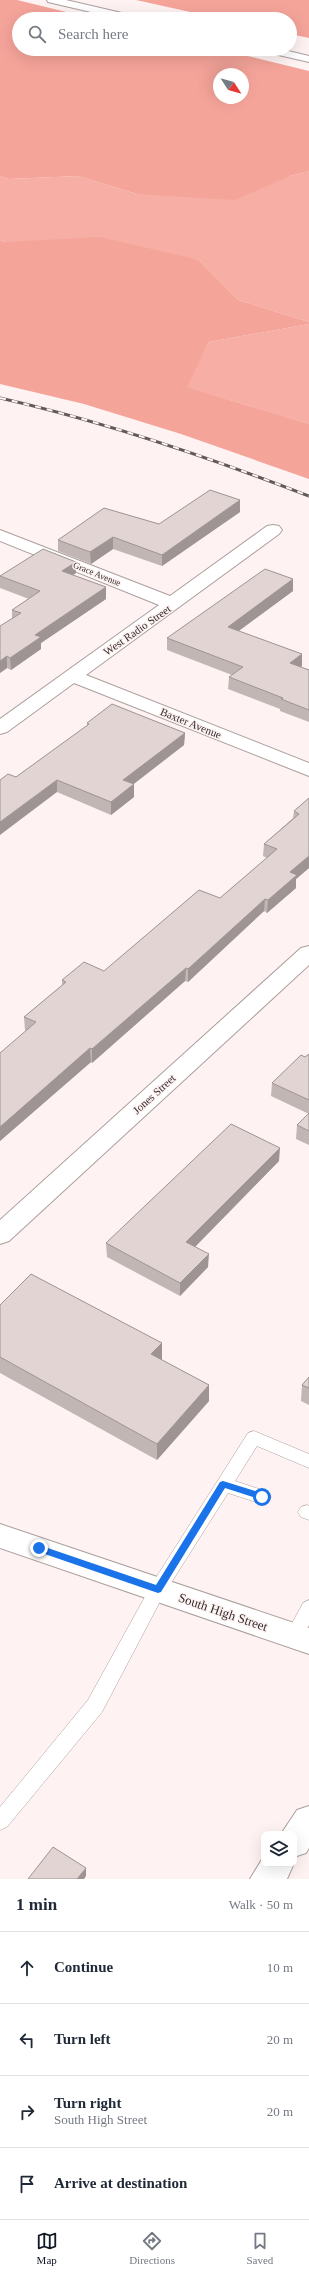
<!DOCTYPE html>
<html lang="en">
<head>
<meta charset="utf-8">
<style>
	:root { --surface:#fff; --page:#f6f6f7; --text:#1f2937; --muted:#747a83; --line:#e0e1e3; --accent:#111827 }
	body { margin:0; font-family:Georgia,serif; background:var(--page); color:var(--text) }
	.controls { position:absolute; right:12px; bottom:12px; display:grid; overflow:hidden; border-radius:8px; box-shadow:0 4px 16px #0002 }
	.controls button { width:36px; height:36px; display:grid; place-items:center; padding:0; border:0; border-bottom:1px solid var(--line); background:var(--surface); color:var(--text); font:20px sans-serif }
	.compass { position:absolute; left:213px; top:68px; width:36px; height:36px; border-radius:50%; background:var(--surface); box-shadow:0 4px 16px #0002; rotate:126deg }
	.stop { position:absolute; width:12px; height:12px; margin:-9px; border:3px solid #1a73e8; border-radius:50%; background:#fff }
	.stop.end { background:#1a73e8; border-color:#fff; box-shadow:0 1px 4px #0008 }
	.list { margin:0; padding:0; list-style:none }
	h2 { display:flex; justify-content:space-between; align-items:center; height:52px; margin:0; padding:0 16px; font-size:17px }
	h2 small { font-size:13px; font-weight:400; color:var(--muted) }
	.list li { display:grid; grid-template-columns:26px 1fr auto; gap:12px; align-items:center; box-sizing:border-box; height:72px; padding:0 16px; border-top:1px solid var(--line) }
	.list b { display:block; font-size:15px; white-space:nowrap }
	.list p { margin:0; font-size:13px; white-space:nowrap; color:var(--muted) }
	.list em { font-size:13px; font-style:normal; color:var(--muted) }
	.icon { flex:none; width:22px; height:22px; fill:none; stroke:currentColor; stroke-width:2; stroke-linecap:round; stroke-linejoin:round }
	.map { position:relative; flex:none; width:309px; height:1879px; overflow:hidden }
	.search { position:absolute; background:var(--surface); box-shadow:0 4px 16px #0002; left:12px; right:12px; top:12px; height:44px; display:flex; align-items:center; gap:10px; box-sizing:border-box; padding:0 14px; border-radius:22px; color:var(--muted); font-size:15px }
	.sheet { height:340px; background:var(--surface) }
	nav { display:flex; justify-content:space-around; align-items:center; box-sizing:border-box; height:56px; border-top:1px solid var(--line); background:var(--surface); font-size:11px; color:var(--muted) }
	nav a { display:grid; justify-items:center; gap:2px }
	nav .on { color:var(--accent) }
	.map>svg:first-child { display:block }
</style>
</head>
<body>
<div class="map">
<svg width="309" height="1879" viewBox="0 0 309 1879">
	<rect width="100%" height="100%" fill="#fef3f2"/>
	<path fill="#f6aea5" d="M309 171V322L238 300 199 260 6 242 0 240V176L9 179 78 176 137 194 290 176Z
		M309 324V424L186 387 209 342Z"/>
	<path fill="#f5a49a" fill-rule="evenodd" d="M0 0H17L95 19H19V49H219L309 71V171L290 176 235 200 137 194 78 176 9 179 0 176ZM219 74H243V98H219Z
		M136 0H309V38L290 34V19H222Z
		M100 237 199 260 238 300 309 322V324L209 342 187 387 309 424V479L181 434 84 404 0 384V240L6 242Z"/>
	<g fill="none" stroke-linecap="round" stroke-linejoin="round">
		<g stroke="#ab9f9d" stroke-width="1">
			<path id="lane" d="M254 1431 309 1454V1468L257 1446 235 1481 268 1492 271 1497 268 1502 262 1504 228 1493 164 1594 102 1712 7 1827 0 1830V1807L88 1700 152 1584 248 1433Z
				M307 1505 309 1506V1520L301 1517 298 1512 301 1507Z
				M309 1600V1625L300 1641 294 1644 288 1641 285 1636 303 1603Z"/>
		</g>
		<g stroke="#ab9f9d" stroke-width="2">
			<path id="street" d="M273 525 279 526 282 530 279 534 86 675 309 763V776L74 683 7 732 0 734V719L159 605 0 541V530L170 596 267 526Z
				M309 946V965L9 1241 0 1244V1220L301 948Z"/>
		</g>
		<g stroke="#ab9f9d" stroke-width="2">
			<path id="secondary" d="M47 0H66L139 17 140 19H121L48 2Z
				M259 49H280L309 56V62L261 51Z
				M0 1524 309 1628V1654L0 1548Z
				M309 1806V1848L306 1853 294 1857V1834H281L297 1810Z
				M264 1856V1864L294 1863 287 1879H250Z"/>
		</g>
		<use href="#lane" fill="#fff" fill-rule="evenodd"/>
		<use href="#street" fill="#fff" fill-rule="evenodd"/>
		<use href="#secondary" fill="#fff" fill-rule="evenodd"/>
		<g stroke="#615a59" stroke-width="3">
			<path id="rail" d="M0 398C106 422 208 457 309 496"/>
		</g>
		<use href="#rail" stroke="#fef3f2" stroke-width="2" stroke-dasharray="6" stroke-linecap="butt"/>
	</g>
	<path fill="#c2b6b5" d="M240 512 162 566 113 549 91 564 58 551V540Z
		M76 562V573L73 575 106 599 41 643V649L11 670 7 668 0 673 12 618V610L29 599 0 588V576Z
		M293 579V591L238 631 302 654V666L300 667 309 670V722L280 711V709L228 689 229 677 232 675 167 650V638Z
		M87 723 185 733 184 745 134 784V797L111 815 57 792 16 777 87 726Z
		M309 798V868L296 879V888L267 913 264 911 188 982 185 981 92 1063 91 1062 0 1141V1053L27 1031 25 1030 24 1017 62 985V980L104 971 220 898 267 858 263 856 264 844 293 818 294 811Z
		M309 1054V1145L296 1139 297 1125 309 1114 271 1096 272 1083 305 1057Z
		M279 1161 195 1247 208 1267 180 1296 107 1257 106 1243Z
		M0 1305 162 1343V1360L209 1385V1401L157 1460 0 1373Z
		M309 1377V1405L301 1401 302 1385Z"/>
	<path fill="#9e9493" d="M240 500V512L162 566V555Z
		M113 537V549L91 564 90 552Z
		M76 562V573L62 582V571Z
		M293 579V591L228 639V627Z
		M106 587V599L41 643V649L11 670 10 658 35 635Z
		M302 654V666L290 675V663Z
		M7 656V668L0 673V661Z
		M185 733 184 745 123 792V780Z
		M57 780V792L0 835V822Z
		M134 784V797L111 815V802Z
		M309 856V868L296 879V888L267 913 268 900 290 872Z
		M265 899 264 911 188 982V969Z
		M186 968 185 981 92 1063V1049Z
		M90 1048 91 1062 0 1141V1127Z
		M280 1148 279 1161 186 1256V1242Z
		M209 1254 208 1267 180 1296V1283Z
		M162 1343V1359L151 1370V1354Z
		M209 1385V1401L157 1460V1444Z
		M86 1868V1876L84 1879H77Z"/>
	<path fill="#e1d4d2" stroke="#9e9493" d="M210 490 240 500 162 555 113 537 90 552 58 540 104 508 159 524Z
		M43 549 76 562 62 571 106 587 35 635 41 637 10 658 7 656 0 661V626L21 613 12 610 40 591 0 576Z
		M265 569 293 579 228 627 302 654 290 663 309 670V710L281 699 283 698 229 677 243 667 167 638Z
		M112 704 185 733 123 780 134 784 111 802 57 780 0 822V780L8 774 16 777 89 724 87 723Z
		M309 798V856L290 872 297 875 268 900 265 899 188 969 186 968 92 1049 90 1048 0 1127V1053L36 1022 24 1017 66 982 62 980 84 962 104 971 199 890 220 898 277 849 264 844 299 814 294 811Z
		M309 1054V1100L272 1083 301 1055 305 1057Z
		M309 1113V1131L297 1125Z
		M231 1124 280 1148 186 1242 209 1254 180 1283 106 1243Z
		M31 1274 162 1343 151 1354 209 1385 157 1444 0 1357V1305Z
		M309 1377V1388L302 1385Z
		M53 1847 86 1868 77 1879H28Z"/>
	<path fill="#1a73e8" d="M223 1481 265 1494 266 1497 262 1500 225 1488 161 1592 158 1593 36 1551 34 1548 39 1545 156 1585 220 1482Z"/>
	<g text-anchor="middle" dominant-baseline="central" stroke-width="3" stroke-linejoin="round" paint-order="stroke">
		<g font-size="9" fill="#342f2e" stroke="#fef3f2">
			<text transform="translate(97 574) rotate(22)">Grace Avenue</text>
		</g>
		<g font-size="11" fill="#342f2e" stroke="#fef3f2">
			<text transform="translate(137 630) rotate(-35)">West Radio Street</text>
			<text transform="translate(191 723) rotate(22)">Baxter Avenue</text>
			<text transform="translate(154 1094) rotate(-42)">Jones Street</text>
		</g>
		<g font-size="13" fill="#342f2e" stroke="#fef3f2">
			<text transform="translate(223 1612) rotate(19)">South High Street</text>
		</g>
	</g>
</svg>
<div class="controls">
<button><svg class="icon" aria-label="layers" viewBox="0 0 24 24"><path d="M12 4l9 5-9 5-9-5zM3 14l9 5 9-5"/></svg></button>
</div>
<svg class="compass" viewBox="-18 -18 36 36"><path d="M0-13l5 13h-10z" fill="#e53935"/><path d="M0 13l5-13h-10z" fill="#747a83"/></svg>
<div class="stop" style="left:262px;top:1497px"></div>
<div class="stop end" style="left:39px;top:1548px"></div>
<div class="search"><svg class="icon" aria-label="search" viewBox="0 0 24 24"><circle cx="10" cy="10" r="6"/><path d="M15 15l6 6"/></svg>Search here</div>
</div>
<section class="sheet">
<h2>1 min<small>Walk · 50 m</small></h2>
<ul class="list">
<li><svg class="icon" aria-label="ahead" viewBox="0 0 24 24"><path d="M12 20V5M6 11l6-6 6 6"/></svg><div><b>Continue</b></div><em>10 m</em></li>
<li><svg class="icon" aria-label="left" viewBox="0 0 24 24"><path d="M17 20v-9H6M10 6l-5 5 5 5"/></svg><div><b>Turn left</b></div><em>20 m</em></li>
<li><svg class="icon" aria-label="right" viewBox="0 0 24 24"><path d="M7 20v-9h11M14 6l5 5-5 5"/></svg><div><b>Turn right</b><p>South High Street</p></div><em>20 m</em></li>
<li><svg class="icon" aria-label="arrive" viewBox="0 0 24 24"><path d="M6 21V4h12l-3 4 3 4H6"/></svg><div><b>Arrive at destination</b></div></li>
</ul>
</section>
<nav>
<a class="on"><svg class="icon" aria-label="map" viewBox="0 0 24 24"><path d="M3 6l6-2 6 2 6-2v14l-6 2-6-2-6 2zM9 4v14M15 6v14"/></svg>Map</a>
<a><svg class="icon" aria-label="directions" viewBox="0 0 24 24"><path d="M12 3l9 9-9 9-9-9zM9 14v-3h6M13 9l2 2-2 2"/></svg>Directions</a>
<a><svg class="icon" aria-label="saved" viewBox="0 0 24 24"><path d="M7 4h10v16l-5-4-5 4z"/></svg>Saved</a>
</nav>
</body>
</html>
